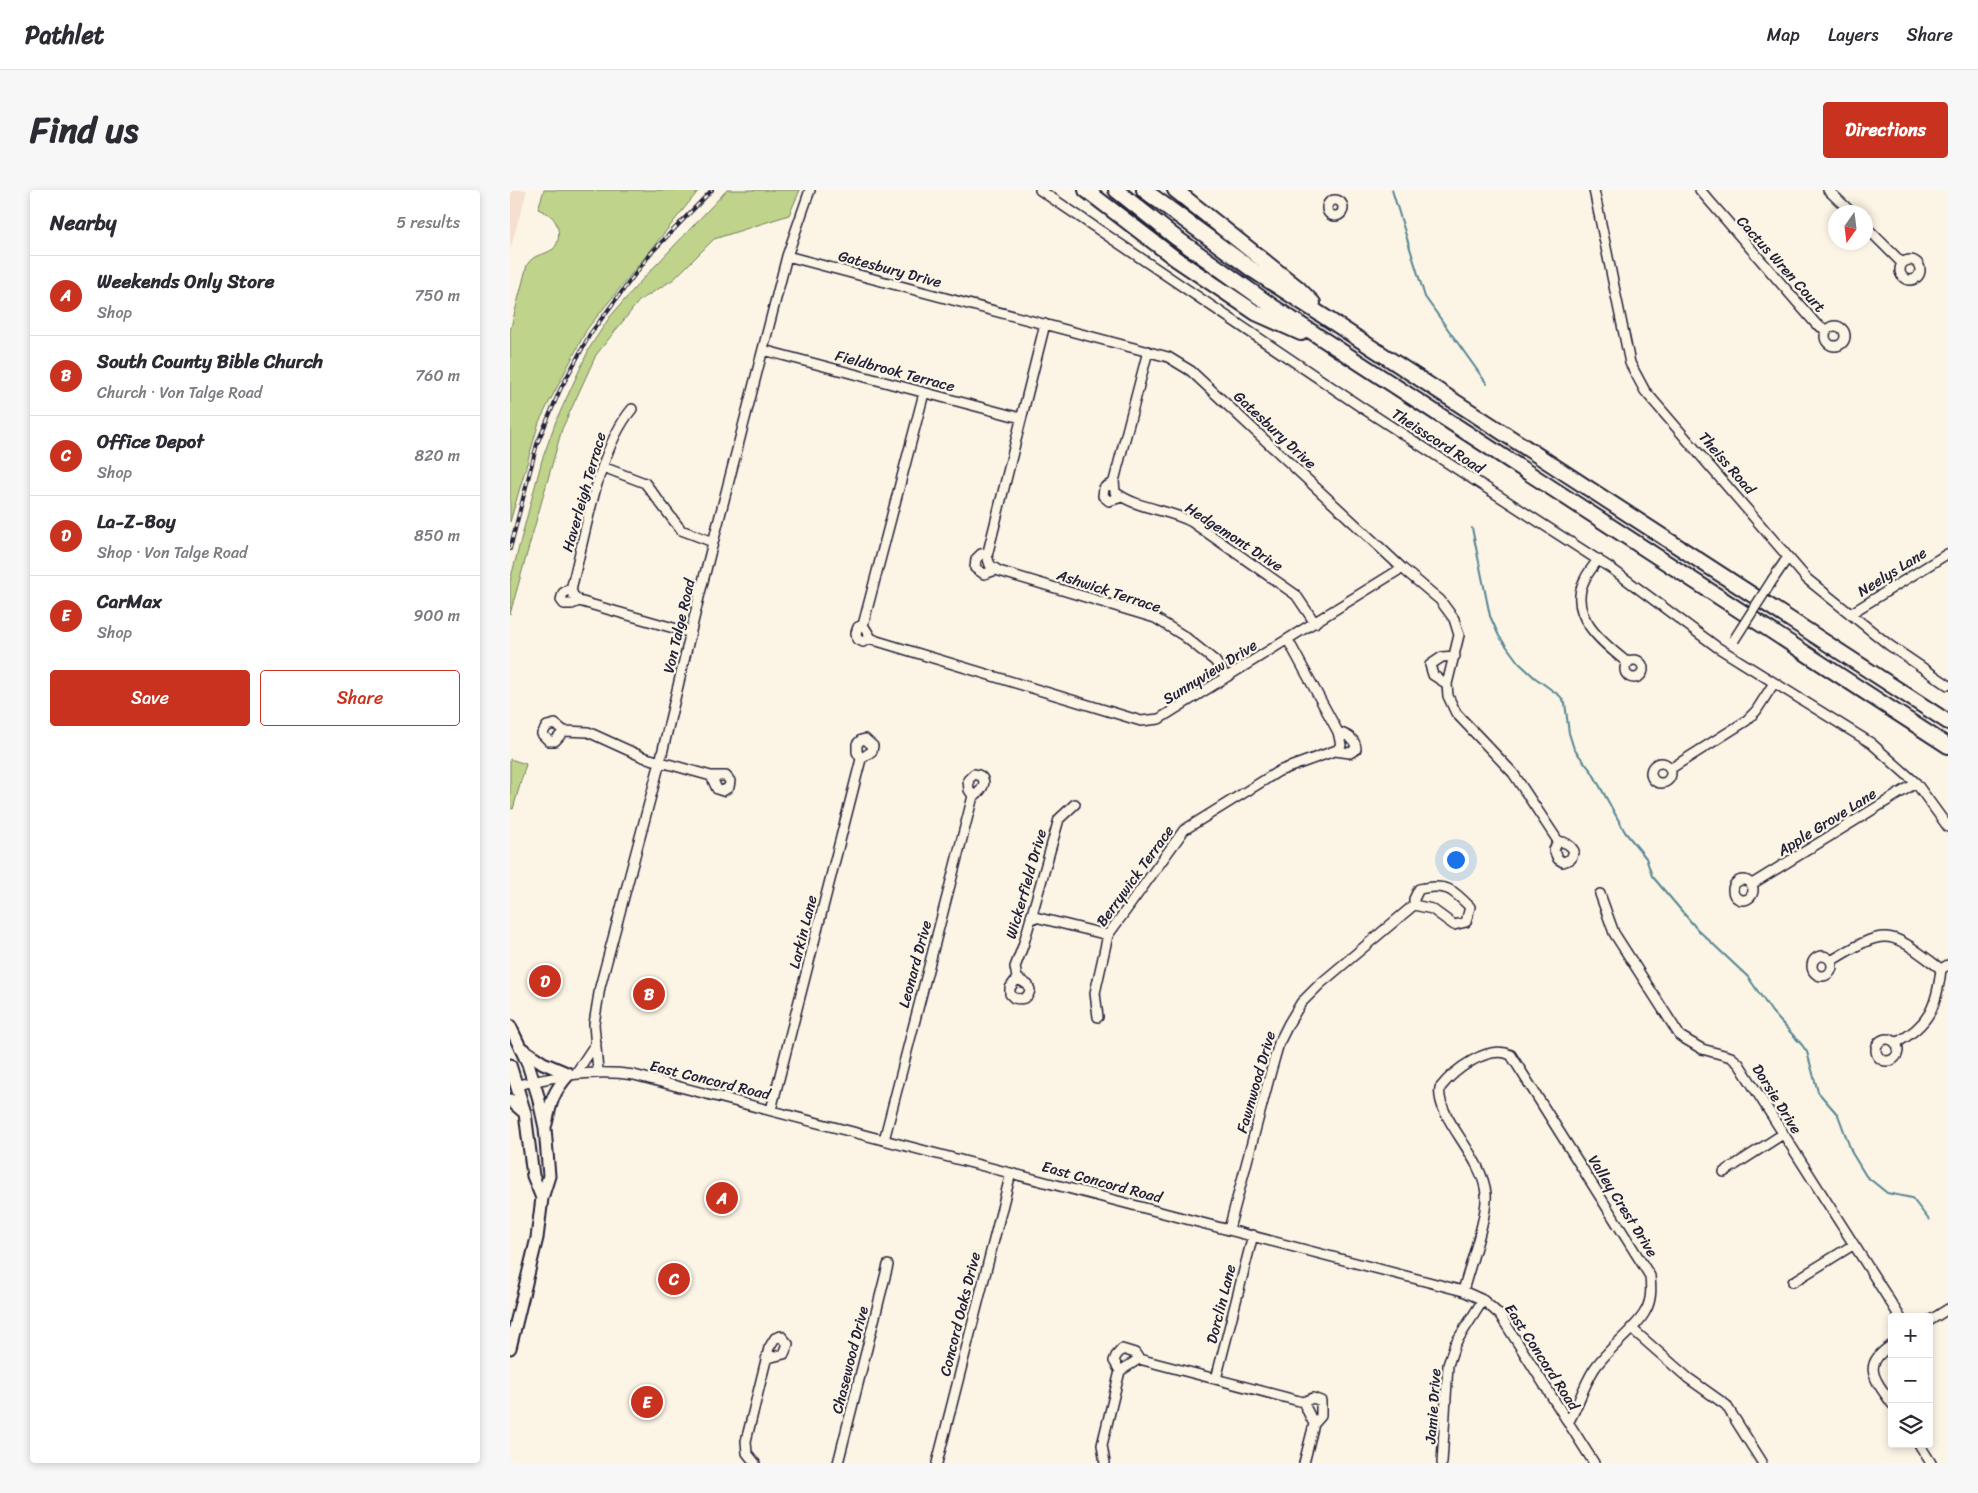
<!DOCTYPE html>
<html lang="en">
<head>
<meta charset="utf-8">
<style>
	:root { --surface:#fff; --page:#f7f7f7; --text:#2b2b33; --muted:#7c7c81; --line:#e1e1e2; --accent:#c8321e }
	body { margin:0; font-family:Sriracha,sans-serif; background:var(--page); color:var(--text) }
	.controls { position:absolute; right:15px; bottom:15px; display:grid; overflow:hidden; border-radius:5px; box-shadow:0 2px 8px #0003 }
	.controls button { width:45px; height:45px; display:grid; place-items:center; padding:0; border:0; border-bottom:1px solid var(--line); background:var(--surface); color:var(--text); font:25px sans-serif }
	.compass { position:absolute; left:1318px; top:15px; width:45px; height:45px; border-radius:50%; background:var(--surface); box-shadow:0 2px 8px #0003; rotate:194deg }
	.you { position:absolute; left:945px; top:669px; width:18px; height:18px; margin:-12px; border:4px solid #fff; border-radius:50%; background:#1a73e8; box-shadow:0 0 0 8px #1a73e833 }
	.badge { display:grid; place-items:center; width:32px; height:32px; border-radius:50%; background:var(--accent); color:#fff; font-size:16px; font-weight:700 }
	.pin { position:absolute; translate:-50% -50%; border:2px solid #fff; box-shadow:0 1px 5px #0006 }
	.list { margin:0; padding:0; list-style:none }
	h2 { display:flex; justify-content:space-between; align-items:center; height:65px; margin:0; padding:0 20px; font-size:21px }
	h2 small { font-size:16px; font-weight:400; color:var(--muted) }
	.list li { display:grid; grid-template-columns:32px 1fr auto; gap:15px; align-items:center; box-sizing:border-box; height:80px; padding:0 20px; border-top:1px solid var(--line) }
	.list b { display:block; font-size:19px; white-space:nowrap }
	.list p { margin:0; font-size:16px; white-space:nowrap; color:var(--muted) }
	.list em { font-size:16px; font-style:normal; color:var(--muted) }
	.actions { display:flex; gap:10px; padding:15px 20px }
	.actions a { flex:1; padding:11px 0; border:1px solid var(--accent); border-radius:5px; text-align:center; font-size:18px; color:var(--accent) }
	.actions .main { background:var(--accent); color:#fff }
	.icon { flex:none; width:28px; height:28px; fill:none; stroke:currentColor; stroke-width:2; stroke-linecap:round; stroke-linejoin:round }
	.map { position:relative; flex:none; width:1438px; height:1273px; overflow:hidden; border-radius:5px }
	header { display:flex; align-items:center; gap:30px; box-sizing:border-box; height:70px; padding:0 25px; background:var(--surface); border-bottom:1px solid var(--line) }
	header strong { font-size:24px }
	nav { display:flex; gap:28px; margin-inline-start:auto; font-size:18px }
	.intro { display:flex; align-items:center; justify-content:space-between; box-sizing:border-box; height:120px; padding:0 30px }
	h1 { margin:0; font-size:35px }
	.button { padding:12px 22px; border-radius:5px; background:var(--accent); color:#fff; font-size:18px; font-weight:700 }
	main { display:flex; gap:30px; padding:0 30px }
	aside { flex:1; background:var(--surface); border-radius:5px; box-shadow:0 2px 8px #0003 }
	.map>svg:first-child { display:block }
</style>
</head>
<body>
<header>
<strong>Pathlet</strong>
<nav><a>Map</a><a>Layers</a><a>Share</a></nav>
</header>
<div class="intro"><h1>Find us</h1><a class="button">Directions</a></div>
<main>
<aside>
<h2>Nearby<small>5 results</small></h2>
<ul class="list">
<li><span class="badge">A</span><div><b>Weekends Only Store</b><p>Shop</p></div><em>750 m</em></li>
<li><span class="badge">B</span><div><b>South County Bible Church</b><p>Church · Von Talge Road</p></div><em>760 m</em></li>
<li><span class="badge">C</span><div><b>Office Depot</b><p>Shop</p></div><em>820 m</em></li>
<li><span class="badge">D</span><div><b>La-Z-Boy</b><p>Shop · Von Talge Road</p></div><em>850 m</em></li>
<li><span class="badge">E</span><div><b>CarMax</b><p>Shop</p></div><em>900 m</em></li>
</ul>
<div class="actions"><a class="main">Save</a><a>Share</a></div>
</aside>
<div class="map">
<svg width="1438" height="1273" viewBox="0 0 1438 1273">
	<rect width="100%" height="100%" fill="#fcf5e5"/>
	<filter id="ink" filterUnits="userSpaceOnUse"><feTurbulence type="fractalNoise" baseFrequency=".02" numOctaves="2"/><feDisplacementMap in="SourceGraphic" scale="10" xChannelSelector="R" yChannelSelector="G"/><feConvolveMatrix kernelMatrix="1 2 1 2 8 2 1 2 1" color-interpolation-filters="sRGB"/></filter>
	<g filter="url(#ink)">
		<path fill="#f5dfcf" d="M0 0H17L0 60Z"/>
		<path fill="#bfd48a" stroke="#707b62" d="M34 0H189L77 139 29 232 0 332V141L17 75C24 63 34 66 43 59 52 51 49 34 42 27 38 23 32 21 28 19Z
			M217 0H290L279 25 204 49 164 89 129 111 86 165 52 239 0 424V391L32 270 46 231 80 157 99 128 130 92Z
			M0 569 16 574 3 619 0 618Z"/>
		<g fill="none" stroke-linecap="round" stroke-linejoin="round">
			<path stroke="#548594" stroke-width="2" d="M882 0 915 107 977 194
				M962 338 980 426 989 446 1008 472 1024 487 1050 506 1055 513 1059 543 1064 559 1082 582 1115 642 1136 668 1142 686 1187 739 1238 787 1262 822 1292 855 1297 862 1308 902 1328 925 1342 963 1356 986 1377 1003 1402 1008 1419 1030"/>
			<g stroke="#22223b" stroke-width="12">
				<path id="minor" d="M530 0 851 217 1102 379 1207 457 1361 553 1406 593 1438 637
					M1084 0 1120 173 1135 201 1297 389 1379 455 1438 495
					M1190 0 1306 134 1316 140
					M1318 0 1341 22
					M817 18a8 8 0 1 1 16 0a8 8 0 1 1-16 0Z
					M1356 37 1392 73
					M277 66 658 167 681 181 892 378 930 410 944 429 949 445 937 494 938 506 946 523 1003 583 1048 651 1044 660 1048 669 1053 672 1061 669 1064 661C1060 654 1055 652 1048 651
					M1390 80a10 10 0 1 1 20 0a10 10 0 1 1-20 0Z
					M535 134 477 366 480 375 489 381 645 428 674 446 705 471 716 487
					M1315 146a10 10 0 1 1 20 0a10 10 0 1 1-20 0Z
					M253 160 511 228
					M638 161 604 291 605 302C627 319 658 319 682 332L786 405 805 433
					M414 203 353 435 361 448 367 451 631 531 649 529 892 378
					M122 219C87 261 76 345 61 399L63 405 69 411 181 443
					M93 277 135 293 171 340 203 352
					M604 292 594 298 593 306 599 311 612 307
					M478 362 471 364 466 369 465 378 474 384 486 380
					M1088 369C1084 376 1078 382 1075 389 1056 425 1094 454 1118 473
					M1263 389 1278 367
					M62 397 53 403 51 410 54 414H62L69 411
					M1340 424 1437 364
					M353 435 348 437 346 443 347 449 353 452 361 448
					M1115 479a9 9 0 1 1 18 0a9 9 0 1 1-18 0Z
					M937 494 923 485 920 475 932 467 945 466
					M54 541 45 551H39L32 544 37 536 45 534 54 541 78 542 133 567 201 586H216L220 591 219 597 213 601 207 599 201 586
					M825 561 840 563 846 559C846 549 837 545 828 542
					M1141 583a10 10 0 1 1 20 0a10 10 0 1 1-20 0Z
					M1160 579 1236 531 1246 521 1264 493
					M1223 700a10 10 0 1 1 20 0a10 10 0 1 1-20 0Z
					M1242 694 1406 593
					M1090 704 1104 743 1170 846 1192 859 1221 867 1229 874 1390 1127
					M521 726 598 745
					M1302 776a10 10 0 1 1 20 0a10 10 0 1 1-20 0Z
					M1321 771C1378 736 1379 740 1431 779
					M507 788 500 798V804L504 808C513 810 518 809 520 800L518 795 507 788 505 777 513 756 549 629 565 614
					M588 827 585 803 598 745 674 640 769 581 827 560 831 555 828 542 778 450
					M1366 860a11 11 0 1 1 22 0a11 11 0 1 1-22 0Z
					M1386 853C1419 835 1427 816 1431 779L1438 775
					M88 881 84 834 90 797 150 572 190 403 277 66 300 0
					M66 883 86 853
					M8 895C47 886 84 879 124 885L953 1101 973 1110 990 1125 1084 1273
					M261 920 351 569 362 561 363 556 355 549 351 550 347 554V562L351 569
					M374 950 463 606C474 601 480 586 464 584L458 590 459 600 463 606
					M1214 982 1273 944
					M719 1039 761 881 769 853 779 833 791 813 810 794 904 715 922 719 944 735 956 732 960 717C942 699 936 693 909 699L904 709V715
					M1283 1092 1343 1055
					M953 1101C959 1078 978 1025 976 1004 973 966 925 927 930 898 944 880 978 854 1001 865L1140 1086C1141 1097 1142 1109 1136 1120 1127 1139 1096 1159 1083 1181 1073 1197 1068 1216 1058 1233
					M1419 1131 1438 1119
					M1121 1138 1178 1188 1216 1215 1252 1272
					M1382 1155C1350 1175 1365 1189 1382 1214
					M610 1181 604 1171 606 1166 612 1159 625 1163 629 1169
					M706 1189 743 1045
					M793 1212 803 1208 811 1211V1226L804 1234
					M1409 1254 1421 1273
					M245 1273 237 1263 236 1251 259 1158 265 1148 271 1146 278 1154 274 1164 258 1168
					M328 1273 378 1075
					M427 1273 501 983
					M595 1273 592 1255 610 1181 629 1169 793 1212 804 1234 794 1273
					M932 1273 938 1175 945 1154 973 1110"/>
			</g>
			<g stroke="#22223b" stroke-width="15">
				<path id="major" d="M0 836 18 874 28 906 35 938 39 986 32 1008 27 1048 0 1158
					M11 858 33 873 59 884C43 902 41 911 36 934
					M0 875 15 923 23 986 32 1008
					M0 910 15 923"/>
			</g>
			<g stroke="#22223b" stroke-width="18">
				<path id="highway" d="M576 0 666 69 746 123 791 143
					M606 0 665 47 762 116 1438 556
					M634 0 744 81 1438 532
					M665 0 788 98 803 113"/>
			</g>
			<use href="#minor" stroke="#fcf5e5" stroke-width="9"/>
			<use href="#major" stroke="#fcf5e5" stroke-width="11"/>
			<use href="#highway" stroke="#fcf5e5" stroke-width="14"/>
			<g stroke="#22223b" stroke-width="4">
				<path id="rail" d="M0 359 27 254 50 200 80 144 141 63 202 0"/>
			</g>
			<use href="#rail" stroke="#fcf5e5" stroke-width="2" stroke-dasharray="5.5" stroke-linecap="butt"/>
			<g stroke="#22223b" stroke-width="12" stroke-linecap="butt">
				<path id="minor-bridge" d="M1224 450 1263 389"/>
			</g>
			<use href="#minor-bridge" stroke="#fcf5e5" stroke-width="9"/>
		</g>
	</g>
	<g text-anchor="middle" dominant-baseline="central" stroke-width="4.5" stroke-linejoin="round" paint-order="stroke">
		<g font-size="15" fill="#22223b" stroke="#fcf5e5">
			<text transform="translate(1271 74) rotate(48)">Cactus Wren Court</text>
			<text transform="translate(380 79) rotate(15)">Gatesbury Drive</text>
			<text transform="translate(385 181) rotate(15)">Fieldbrook Terrace</text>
			<text transform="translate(765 240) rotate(43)">Gatesbury Drive</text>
			<text transform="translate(928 251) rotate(33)">Theisscord Road</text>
			<text transform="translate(1217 273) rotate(49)">Theiss Road</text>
			<text transform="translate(74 302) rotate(-74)">Haverleigh Terrace</text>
			<text transform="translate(724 347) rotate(33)">Hedgemont Drive</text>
			<text transform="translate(1382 382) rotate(-32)">Neelys Lane</text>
			<text transform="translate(599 401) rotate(18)">Ashwick Terrace</text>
			<text transform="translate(169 436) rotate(-77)">Von Talge Road</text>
			<text transform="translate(700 482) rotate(-32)">Sunnyview Drive</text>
			<text transform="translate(1317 632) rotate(-32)">Apple Grove Lane</text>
			<text transform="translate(625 686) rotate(-54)">Berrywick Terrace</text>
			<text transform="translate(516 694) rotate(-74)">Wickerfield Drive</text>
			<text transform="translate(293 742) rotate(-76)">Larkin Lane</text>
			<text transform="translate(405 774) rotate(-75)">Leonard Drive</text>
			<text transform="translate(200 890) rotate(14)">East Concord Road</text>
			<text transform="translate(746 892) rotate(-74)">Fawnwood Drive</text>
			<text transform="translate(1267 909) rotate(58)">Dorsie Drive</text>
			<text transform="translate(592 992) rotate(15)">East Concord Road</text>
			<text transform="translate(1113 1016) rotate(58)">Valley Crest Drive</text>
			<text transform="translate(711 1114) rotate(-76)">Dorclin Lane</text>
			<text transform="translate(450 1124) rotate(-76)">Concord Oaks Drive</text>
			<text transform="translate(1032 1167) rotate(57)">East Concord Road</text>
			<text transform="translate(340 1170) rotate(-76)">Chasewood Drive</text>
			<text transform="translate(923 1216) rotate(-86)">Jamie Drive</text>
		</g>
	</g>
</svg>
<div class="controls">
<button>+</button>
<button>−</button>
<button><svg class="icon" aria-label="layers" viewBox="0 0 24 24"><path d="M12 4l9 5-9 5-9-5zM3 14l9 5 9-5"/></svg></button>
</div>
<svg class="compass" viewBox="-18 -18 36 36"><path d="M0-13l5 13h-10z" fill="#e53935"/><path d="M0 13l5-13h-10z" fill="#7c7c81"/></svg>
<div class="you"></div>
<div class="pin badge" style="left:212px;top:1008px">A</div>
<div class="pin badge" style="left:139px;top:804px">B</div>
<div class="pin badge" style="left:164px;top:1089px">C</div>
<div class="pin badge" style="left:35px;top:791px">D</div>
<div class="pin badge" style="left:137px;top:1212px">E</div>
</div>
</main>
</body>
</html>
